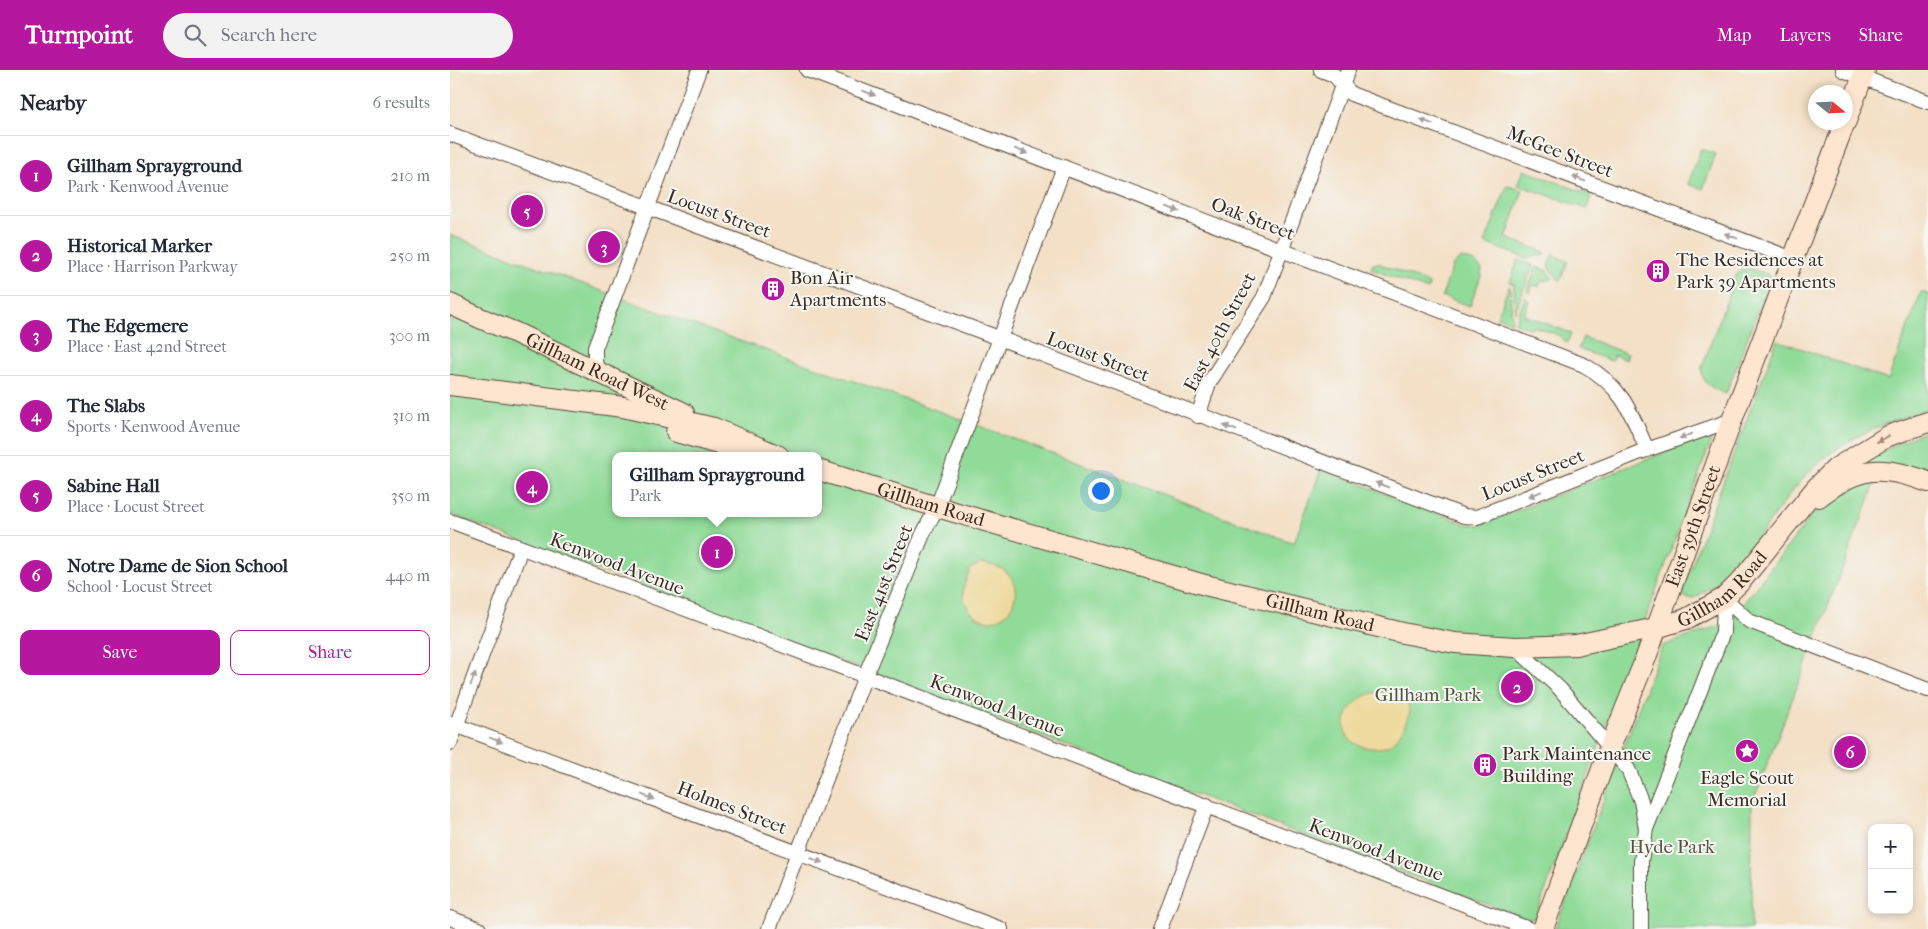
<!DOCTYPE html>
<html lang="en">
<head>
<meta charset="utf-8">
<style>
	:root { --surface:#fff; --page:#f2f2f3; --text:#1f2937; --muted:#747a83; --line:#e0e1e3; --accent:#b5179e }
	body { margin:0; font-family:"IM FELL French Canon",serif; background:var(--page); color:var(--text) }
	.controls { position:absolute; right:15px; bottom:15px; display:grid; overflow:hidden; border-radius:10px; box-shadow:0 2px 8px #0003 }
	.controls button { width:45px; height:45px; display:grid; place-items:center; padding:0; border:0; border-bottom:1px solid var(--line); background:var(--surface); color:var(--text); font:25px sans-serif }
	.compass { position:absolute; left:1358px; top:15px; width:45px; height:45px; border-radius:50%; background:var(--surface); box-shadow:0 2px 8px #0003; rotate:108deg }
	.you { position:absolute; left:650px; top:420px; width:18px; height:18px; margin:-12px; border:4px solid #fff; border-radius:50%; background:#1a73e8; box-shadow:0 0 0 8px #1a73e833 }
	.badge { display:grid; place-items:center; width:32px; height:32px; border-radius:50%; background:var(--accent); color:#fff; font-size:16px; font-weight:700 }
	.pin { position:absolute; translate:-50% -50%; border:2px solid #fff; box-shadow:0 1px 5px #0006 }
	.popup { position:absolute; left:162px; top:382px; width:210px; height:65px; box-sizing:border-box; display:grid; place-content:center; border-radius:10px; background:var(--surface); filter:drop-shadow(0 1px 4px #0005); font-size:16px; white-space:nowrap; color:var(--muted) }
	.popup b { font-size:19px; color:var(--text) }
	.popup::after { content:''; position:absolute; left:50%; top:100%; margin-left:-10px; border:10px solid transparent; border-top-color:var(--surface) }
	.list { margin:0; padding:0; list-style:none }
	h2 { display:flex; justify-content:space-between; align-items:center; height:65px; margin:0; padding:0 20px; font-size:21px }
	h2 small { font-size:16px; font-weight:400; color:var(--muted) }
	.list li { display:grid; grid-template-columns:32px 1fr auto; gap:15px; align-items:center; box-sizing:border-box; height:80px; padding:0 20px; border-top:1px solid var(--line) }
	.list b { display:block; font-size:19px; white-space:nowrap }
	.list p { margin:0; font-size:16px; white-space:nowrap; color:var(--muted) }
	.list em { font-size:16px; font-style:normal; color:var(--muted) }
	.actions { display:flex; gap:10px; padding:15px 20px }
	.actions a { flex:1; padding:11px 0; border:1px solid var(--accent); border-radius:10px; text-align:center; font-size:18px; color:var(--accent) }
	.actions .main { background:var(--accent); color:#fff }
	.icon { flex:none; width:28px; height:28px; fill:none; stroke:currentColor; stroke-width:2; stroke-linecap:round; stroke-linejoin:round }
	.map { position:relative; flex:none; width:1478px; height:859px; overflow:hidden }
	header { display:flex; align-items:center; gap:30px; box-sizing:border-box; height:70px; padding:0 25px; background:var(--accent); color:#fff }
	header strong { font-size:24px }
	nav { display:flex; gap:28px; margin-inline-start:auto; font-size:18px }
	.search { width:350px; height:45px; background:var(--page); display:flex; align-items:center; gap:12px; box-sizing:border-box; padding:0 18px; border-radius:28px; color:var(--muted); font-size:19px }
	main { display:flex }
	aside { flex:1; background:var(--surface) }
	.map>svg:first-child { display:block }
</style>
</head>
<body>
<header>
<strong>Turnpoint</strong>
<div class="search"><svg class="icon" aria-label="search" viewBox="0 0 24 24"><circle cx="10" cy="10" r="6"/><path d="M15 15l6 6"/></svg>Search here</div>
<nav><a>Map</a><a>Layers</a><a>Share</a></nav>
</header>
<main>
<aside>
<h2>Nearby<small>6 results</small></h2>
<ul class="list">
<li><span class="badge">1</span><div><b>Gillham Sprayground</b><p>Park · Kenwood Avenue</p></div><em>210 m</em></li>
<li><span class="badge">2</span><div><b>Historical Marker</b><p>Place · Harrison Parkway</p></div><em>250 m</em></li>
<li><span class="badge">3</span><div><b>The Edgemere</b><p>Place · East 42nd Street</p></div><em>300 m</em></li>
<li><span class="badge">4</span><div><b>The Slabs</b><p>Sports · Kenwood Avenue</p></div><em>310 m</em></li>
<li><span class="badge">5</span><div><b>Sabine Hall</b><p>Place · Locust Street</p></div><em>350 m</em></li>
<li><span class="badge">6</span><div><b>Notre Dame de Sion School</b><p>School · Locust Street</p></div><em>440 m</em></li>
</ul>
<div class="actions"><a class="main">Save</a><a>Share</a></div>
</aside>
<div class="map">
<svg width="1478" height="859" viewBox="0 0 1478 859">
	<rect width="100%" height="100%" fill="#f6f6f2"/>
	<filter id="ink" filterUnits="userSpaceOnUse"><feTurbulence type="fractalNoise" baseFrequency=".02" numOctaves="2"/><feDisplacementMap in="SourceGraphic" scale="10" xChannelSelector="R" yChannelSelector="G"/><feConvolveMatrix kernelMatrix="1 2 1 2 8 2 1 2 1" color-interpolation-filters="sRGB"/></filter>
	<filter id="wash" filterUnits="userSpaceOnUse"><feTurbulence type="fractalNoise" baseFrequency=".0096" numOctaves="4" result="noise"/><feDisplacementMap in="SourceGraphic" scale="20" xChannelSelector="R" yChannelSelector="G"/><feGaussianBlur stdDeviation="1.12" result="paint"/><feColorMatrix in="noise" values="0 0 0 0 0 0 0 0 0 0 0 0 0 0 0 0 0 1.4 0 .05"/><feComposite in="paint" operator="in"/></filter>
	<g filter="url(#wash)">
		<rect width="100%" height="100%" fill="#f3e0c6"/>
		<path fill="#90db98" stroke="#66825b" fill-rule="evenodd" d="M1251 79 1266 84 1253 119 1238 114Z
			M1074 100 1141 125 1137 139 1068 115Z
			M1057 116 1073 120 1056 168 1095 182V185L1075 188 1035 173Z
			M0 165 239 253 497 344 844 473 871 399 1016 454 1031 455 1261 364 1263 366 1086 846 1083 849H1077L0 444ZM166 386H368V443H166Z
			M1102 185 1118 191 1111 209 1109 210 1098 197Z
			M1011 188 1025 192 1032 199 1031 206 1020 236 992 226 1003 195Z
			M1068 190 1083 195 1065 242 1064 214 1060 212Z
			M928 193 976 212 979 214 978 220 921 199 923 194Z
			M1086 197 1096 200 1103 209 1091 211 1089 217 1082 215 1080 223 1077 222Z
			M1302 199 1321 206 1276 324C1263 319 1250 313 1252 297L1286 205 1292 200Z
			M1059 216H1060L1062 252 1047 247Z
			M1471 222 1478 224V339C1442 350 1404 364 1375 388 1363 397 1352 409 1343 420 1315 456 1293 495 1255 521 1249 525 1243 531 1235 527L1232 523 1234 515 1327 270 1438 310Z
			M1075 227 1079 231 1074 245 1121 263 1117 273 1108 265 1086 257 1078 258 1065 253Z
			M1133 267 1178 284 1176 290 1164 285 1162 291 1128 279Z
			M1478 361V408L1402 400C1428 381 1449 372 1478 361Z
			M1425 414 1302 734 1301 859H1105L1212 576 1279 552 1362 445 1382 427 1409 416Z"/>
		<path fill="#eeda9e" stroke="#94825e" d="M531 493C538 495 548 496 554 500 571 512 568 538 550 548 532 558 513 539 513 522 513 515 518 506 520 499Z
			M929 622 935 623 957 631 960 642C956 651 953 662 946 669 940 677 931 679 922 678 877 675 893 626 929 622Z"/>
	</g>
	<g filter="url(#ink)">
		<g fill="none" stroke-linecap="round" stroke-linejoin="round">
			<g stroke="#574537" stroke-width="16">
				<path id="minor" d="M357 0 1134 295C1172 316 1181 342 1197 380
					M871 0 884 5 901 24 1343 189
					M1393 0 1478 32
					M0 64 549 268 1014 446 1027 447 1188 383 1282 350
					M148 303 145 291V278L249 0
					M748 346 759 313 814 227 898 0
					M0 451 415 606 1079 859
					M1274 528 1299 551 1478 620
					M1065 577 1110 619 1178 699 1191 731 1196 759
					M0 653 551 859
					M0 673 71 478
					M0 848 29 859
					M319 859 415 606 473 464 487 437 614 97
					M710 859 757 735
					M1191 859V791L1196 759 1273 562 1274 528"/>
			</g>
			<g stroke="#574537" stroke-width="22">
				<g id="secondary">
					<path d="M1396 51 1415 0"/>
					<path id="s1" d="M0 234 30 248 66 263 234 343"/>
					<path d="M0 315 173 337 264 358 329 386"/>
					<path d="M226 362 292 381"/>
					<path id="s2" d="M368 400 487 437 755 515 953 563 1005 573 1065 577 1126 575 1206 558 1236 549 1274 528 1291 511 1366 418 1386 398 1438 366 1478 352"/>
					<path d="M1369 427C1408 396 1432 394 1478 412"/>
					<path id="s3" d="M1093 859 1160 677 1195 590 1282 350 1395 52"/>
				</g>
			</g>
			<use href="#minor" stroke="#fff" stroke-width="14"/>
			<use href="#secondary" stroke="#fde5d0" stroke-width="20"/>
		</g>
		<defs><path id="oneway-solid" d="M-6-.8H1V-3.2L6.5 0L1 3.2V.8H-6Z" transform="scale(1.25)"/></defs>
		<g fill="#a79f9a">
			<use href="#oneway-solid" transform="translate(419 23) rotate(21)"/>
			<use href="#oneway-solid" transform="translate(977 52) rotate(-159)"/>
			<use href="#oneway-solid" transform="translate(571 81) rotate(21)"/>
			<use href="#oneway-solid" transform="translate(1129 109) rotate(-159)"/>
			<use href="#oneway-solid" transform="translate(723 139) rotate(21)"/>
			<use href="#oneway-solid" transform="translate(1281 166) rotate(-159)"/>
			<use href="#oneway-solid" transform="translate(780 358) rotate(-159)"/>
			<use href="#oneway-solid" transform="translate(1236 366) rotate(160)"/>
			<use href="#oneway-solid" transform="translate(932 415) rotate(-159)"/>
			<use href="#oneway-solid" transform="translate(1085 424) rotate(158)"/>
			<use href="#oneway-solid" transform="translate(23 609) rotate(-70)"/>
			<use href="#oneway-solid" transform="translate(46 670) rotate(21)"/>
			<use href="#oneway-solid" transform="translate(198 727) rotate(21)"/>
			<use href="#oneway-solid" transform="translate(366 790) rotate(21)"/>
		</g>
		<use fill="#9c8877" href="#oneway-solid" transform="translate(1433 369) rotate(152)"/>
	</g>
	<defs>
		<g id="building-disc" transform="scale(1.25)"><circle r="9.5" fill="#b5179e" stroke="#f6f6f2"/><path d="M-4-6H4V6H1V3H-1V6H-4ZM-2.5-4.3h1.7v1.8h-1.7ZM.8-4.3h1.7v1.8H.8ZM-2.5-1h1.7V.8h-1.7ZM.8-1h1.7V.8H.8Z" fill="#fff"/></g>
		<g id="sight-disc" transform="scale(1.25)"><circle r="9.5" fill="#b5179e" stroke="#f6f6f2"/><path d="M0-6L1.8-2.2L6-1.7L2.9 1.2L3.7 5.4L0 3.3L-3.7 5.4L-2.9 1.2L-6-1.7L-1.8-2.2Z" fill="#fff"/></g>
	</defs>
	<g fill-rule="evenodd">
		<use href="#building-disc" x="1208" y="201"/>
		<use href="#building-disc" x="323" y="219"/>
		<use href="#sight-disc" x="1297" y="681"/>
		<use href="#building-disc" x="1035" y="695"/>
	</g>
	<g text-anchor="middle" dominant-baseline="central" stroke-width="4" stroke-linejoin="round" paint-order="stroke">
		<g font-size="19" fill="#3b2a1e" stroke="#f6f6f2">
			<text transform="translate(1110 82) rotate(21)">McGee Street</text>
			<text transform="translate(269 144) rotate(20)">Locust Street</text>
			<text transform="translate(803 149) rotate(21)">Oak Street</text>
			<text transform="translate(770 262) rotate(-62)">East 40th Street</text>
			<text transform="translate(648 287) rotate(21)">Locust Street</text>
			<text stroke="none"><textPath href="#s1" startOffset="162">Gillham Road West</textPath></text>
			<text transform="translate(1083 405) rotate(-22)">Locust Street</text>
			<text stroke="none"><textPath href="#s2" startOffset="118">Gillham Road</textPath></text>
			<text stroke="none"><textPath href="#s3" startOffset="430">East 39th Street</textPath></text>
			<text transform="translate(167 494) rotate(21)">Kenwood Avenue</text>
			<text transform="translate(434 513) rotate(-68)">East 41st Street</text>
			<text stroke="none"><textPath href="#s2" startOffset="942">Gillham Road</textPath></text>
			<text stroke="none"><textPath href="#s2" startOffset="522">Gillham Road</textPath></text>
			<text transform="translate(547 636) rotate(21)">Kenwood Avenue</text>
			<text transform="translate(282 738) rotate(21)">Holmes Street</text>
			<text transform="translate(926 780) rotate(21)">Kenwood Avenue</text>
		</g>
		<g font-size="19" fill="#3b2a1e" stroke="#f6f6f2" text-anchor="start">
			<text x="1226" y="190">The Residences at<tspan x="1226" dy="22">Park 39 Apartments</tspan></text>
			<text x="340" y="208">Bon Air<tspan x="340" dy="22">Apartments</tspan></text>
			<text x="1052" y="684">Park Maintenance<tspan x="1052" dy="22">Building</tspan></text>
			<text x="1297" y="708" text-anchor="middle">Eagle Scout<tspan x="1297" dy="22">Memorial</tspan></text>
		</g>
		<g font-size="19" fill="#50563c" stroke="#f6f6f2">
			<text x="978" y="625">Gillham Park</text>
			<text x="1222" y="777">Hyde Park</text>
		</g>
	</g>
</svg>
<div class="controls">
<button>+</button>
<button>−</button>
</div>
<svg class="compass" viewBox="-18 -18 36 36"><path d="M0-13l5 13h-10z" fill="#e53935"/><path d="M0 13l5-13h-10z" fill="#747a83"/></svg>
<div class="you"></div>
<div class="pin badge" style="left:267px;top:482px">1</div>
<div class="popup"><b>Gillham Sprayground</b>Park</div>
<div class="pin badge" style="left:1067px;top:617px">2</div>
<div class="pin badge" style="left:154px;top:177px">3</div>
<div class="pin badge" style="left:82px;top:417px">4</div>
<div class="pin badge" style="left:77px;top:141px">5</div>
<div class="pin badge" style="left:1400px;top:682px">6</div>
</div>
</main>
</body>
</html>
